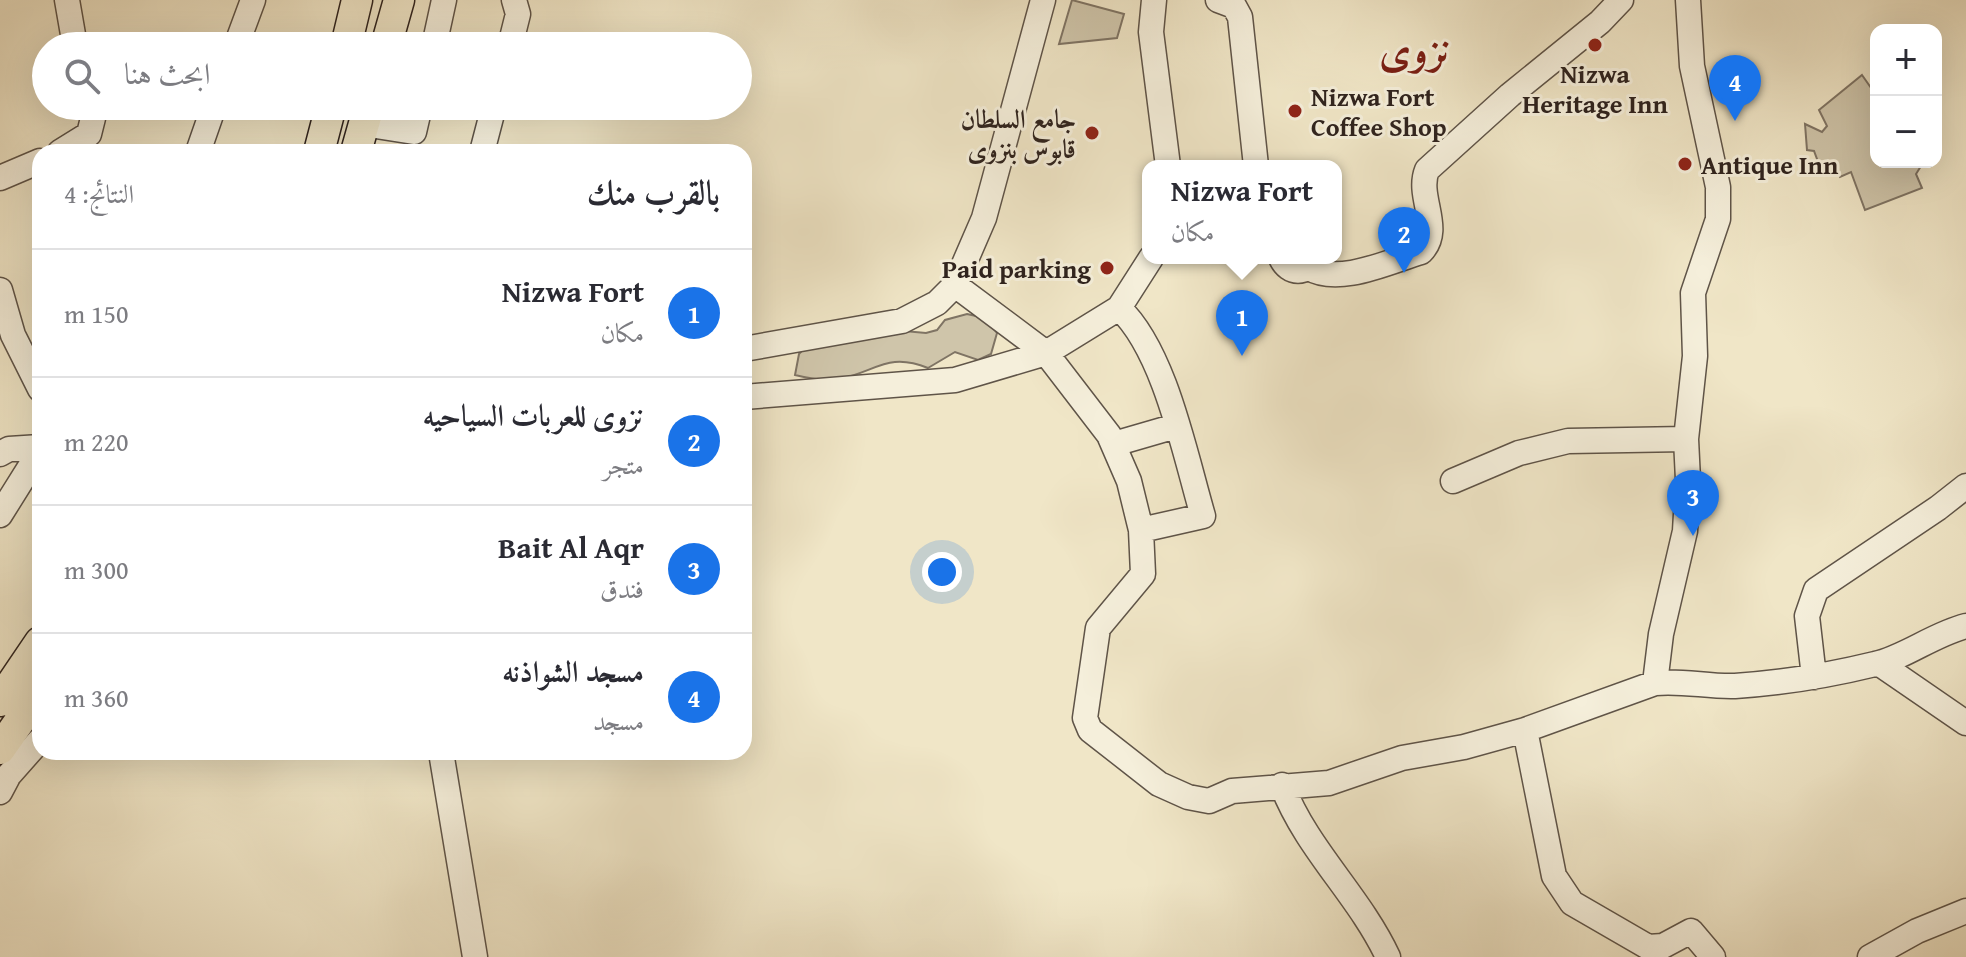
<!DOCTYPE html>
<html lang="ar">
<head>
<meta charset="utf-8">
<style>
	:root { --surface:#fff; --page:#f7f7f7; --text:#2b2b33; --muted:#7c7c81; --line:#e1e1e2; --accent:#1a73e8 }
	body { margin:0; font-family:"Gentium Book Plus",Amiri,serif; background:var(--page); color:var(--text); direction:rtl }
	.controls { position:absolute; right:24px; top:24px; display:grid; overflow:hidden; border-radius:16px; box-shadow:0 8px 32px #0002 }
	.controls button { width:72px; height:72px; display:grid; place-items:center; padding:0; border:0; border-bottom:2px solid var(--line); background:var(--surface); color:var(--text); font:40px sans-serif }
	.you { position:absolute; left:942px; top:572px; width:28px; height:28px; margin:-20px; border:6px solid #fff; border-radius:50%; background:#1a73e8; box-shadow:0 0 0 12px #1a73e833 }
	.badge { display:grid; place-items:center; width:52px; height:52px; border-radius:50%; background:var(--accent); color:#fff; font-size:26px; font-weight:700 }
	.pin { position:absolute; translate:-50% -66px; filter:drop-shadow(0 2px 4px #0008) }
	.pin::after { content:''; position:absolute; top:42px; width:28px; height:24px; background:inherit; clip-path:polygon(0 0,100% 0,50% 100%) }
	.popup { position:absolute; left:1142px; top:160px; width:200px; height:104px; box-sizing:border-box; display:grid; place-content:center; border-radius:16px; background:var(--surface); filter:drop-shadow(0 2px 6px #0005); font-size:26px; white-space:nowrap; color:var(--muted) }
	.popup b { font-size:30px; color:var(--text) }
	.popup::after { content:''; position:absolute; left:50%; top:100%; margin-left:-16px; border:16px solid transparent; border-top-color:var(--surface) }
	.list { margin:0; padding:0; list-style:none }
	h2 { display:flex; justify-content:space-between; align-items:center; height:104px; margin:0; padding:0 32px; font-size:34px }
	h2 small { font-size:26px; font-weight:400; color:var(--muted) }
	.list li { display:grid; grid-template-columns:52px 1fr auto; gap:24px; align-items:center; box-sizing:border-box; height:128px; padding:0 32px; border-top:2px solid var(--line) }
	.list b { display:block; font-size:30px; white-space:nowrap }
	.list p { margin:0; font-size:26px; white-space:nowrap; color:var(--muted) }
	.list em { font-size:26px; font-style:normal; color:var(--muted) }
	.icon { flex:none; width:44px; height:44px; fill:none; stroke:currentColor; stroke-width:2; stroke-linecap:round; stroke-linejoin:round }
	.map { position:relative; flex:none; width:1966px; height:957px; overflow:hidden; direction:ltr }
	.search { position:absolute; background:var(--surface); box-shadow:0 8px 32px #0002; left:32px; top:32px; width:720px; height:88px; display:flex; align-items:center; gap:20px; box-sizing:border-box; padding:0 28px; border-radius:44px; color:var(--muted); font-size:30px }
	.panel { position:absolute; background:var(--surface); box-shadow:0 8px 32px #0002; left:32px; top:144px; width:720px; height:616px; border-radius:24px; direction:rtl }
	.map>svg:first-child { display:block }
</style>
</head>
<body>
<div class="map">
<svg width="1966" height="957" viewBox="0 0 1966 957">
	<rect width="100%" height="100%" fill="#f0e6c7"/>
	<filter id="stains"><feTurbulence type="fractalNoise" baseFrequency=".0025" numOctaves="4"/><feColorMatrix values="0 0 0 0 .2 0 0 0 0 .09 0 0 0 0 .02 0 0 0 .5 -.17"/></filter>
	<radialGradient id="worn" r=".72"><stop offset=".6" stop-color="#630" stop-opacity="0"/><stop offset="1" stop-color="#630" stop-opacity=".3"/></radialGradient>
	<path fill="#cfc5aa" stroke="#7f7464" stroke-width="2" d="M1072 0 1124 14 1117 38 1059 44Z
		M1862 75 1876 95V162H1918L1921 166 1916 174 1922 188 1865 210 1851 172 1840 177 1833 162 1820 167 1814 151 1807 150 1805 124 1822 132 1827 126 1819 110Z
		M967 314 985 318 997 333 991 354 978 360 955 352 928 368C888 352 877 371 840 379 826 382 809 378 795 375L799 354 806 346 904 331 926 333 937 330 945 320Z"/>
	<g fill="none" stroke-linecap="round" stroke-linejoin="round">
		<g stroke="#5f5448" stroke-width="27">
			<path id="minor" d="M67 0 75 46
				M1154 0 1151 32 1168 166
				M1218 0 1234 6 1240 17 1256 166
				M236 46 253 0
				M434 46 444 0
				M510 46 518 14 514 0
				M363 124 414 132 420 106
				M60 152 89 134 93 118 90 106
				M198 152 214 106
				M482 152 494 106
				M0 178 40 161
				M1281 258C1289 275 1307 275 1315 258
				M1309 268C1339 286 1390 261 1421 252 1444 229 1416 197 1427 170L1510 95 1600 22 1621 0
				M955 285 1046 353 1109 435 1129 481 1141 530 1143 574 1098 628 1085 718 1090 730 1159 784 1188 797 1209 801 1232 791 1329 783 1402 758 1464 747 1525 730 1655 683C1682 680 1708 687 1735 686 1782 683 1830 675 1875 664 1904 658 1934 634 1966 626
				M0 290 13 335 40 389
				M1119 308C1165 351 1185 455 1203 516L1141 530
				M744 349 902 321 937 303 955 285 984 218 1043 0
				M744 397 955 380 1046 353 1119 308 1151 258
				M1114 444 1176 426
				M0 454 9 449 40 447
				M1453 481 1519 453 1568 441 1686 439
				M0 515 40 451
				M1880 664 1966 723
				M1814 677 1807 616 1816 590 1938 508 1966 486
				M1655 683 1661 634 1685 531 1688 480 1686 439 1695 356 1693 293 1718 219V187L1692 66 1688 0
				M1525 730 1554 876 1572 903 1648 947 1663 946 1691 931 1713 957
				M441 752 475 957
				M1282 785C1307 850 1359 895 1388 957
				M0 792 9 775 40 740
				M1870 957 1917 931 1966 911"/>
		</g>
		<g stroke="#2f231e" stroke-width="33">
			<path id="major" d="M346 46 357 0
				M386 46 399 0
				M319 152 331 106
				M356 152 369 106
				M0 701 40 642
				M0 749 40 692"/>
		</g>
		<use href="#minor" stroke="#f5efdb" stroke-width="24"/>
		<use href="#major" stroke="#f0e6c7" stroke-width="30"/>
	</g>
	<g fill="#8f2418" stroke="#f5efdb" stroke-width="3">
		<circle cx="1595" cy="45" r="8"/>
		<circle cx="1295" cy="111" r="8"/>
		<circle cx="1092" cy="133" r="8"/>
		<circle cx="1685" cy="164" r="8"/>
		<circle cx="1107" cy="268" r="8"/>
	</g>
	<g text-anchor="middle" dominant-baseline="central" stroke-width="6" stroke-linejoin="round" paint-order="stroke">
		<g font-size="26" font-weight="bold" fill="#2f231e" stroke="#f5efdb" text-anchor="start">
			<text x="1595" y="73" text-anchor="middle">Nizwa<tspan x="1595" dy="30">Heritage Inn</tspan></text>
			<text x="1311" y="96">Nizwa Fort<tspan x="1311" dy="30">Coffee Shop</tspan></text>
			<text x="1076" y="118" text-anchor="end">جامع السلطان<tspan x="1076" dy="30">قابوس بنزوى</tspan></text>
			<text x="1701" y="164">Antique Inn</text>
			<text x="1091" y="268" text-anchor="end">Paid parking</text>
		</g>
		<g font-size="42" font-weight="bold" fill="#7a1f14" stroke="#f5efdb">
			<text x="1415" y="48">نزوى</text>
		</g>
	</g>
	<rect width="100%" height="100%" filter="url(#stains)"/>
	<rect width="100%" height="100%" fill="url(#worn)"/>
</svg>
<div class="controls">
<button>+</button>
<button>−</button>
</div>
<div class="you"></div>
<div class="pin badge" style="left:1242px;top:356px">1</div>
<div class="popup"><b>Nizwa Fort</b>مكان</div>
<div class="pin badge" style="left:1404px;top:273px">2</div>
<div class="pin badge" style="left:1693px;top:536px">3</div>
<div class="pin badge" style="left:1735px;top:121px">4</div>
<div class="search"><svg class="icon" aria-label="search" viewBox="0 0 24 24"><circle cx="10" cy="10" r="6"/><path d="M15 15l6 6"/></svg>ابحث هنا</div>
<section class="panel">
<h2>بالقرب منك<small>النتائج: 4</small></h2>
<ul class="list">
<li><span class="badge">1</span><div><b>Nizwa Fort</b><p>مكان</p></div><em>150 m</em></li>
<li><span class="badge">2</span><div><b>نزوى للعربات السياحيه</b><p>متجر</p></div><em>220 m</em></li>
<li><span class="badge">3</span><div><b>Bait Al Aqr</b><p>فندق</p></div><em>300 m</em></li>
<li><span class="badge">4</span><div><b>مسجد الشواذنه</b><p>مسجد</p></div><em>360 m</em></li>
</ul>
</section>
</div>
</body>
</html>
